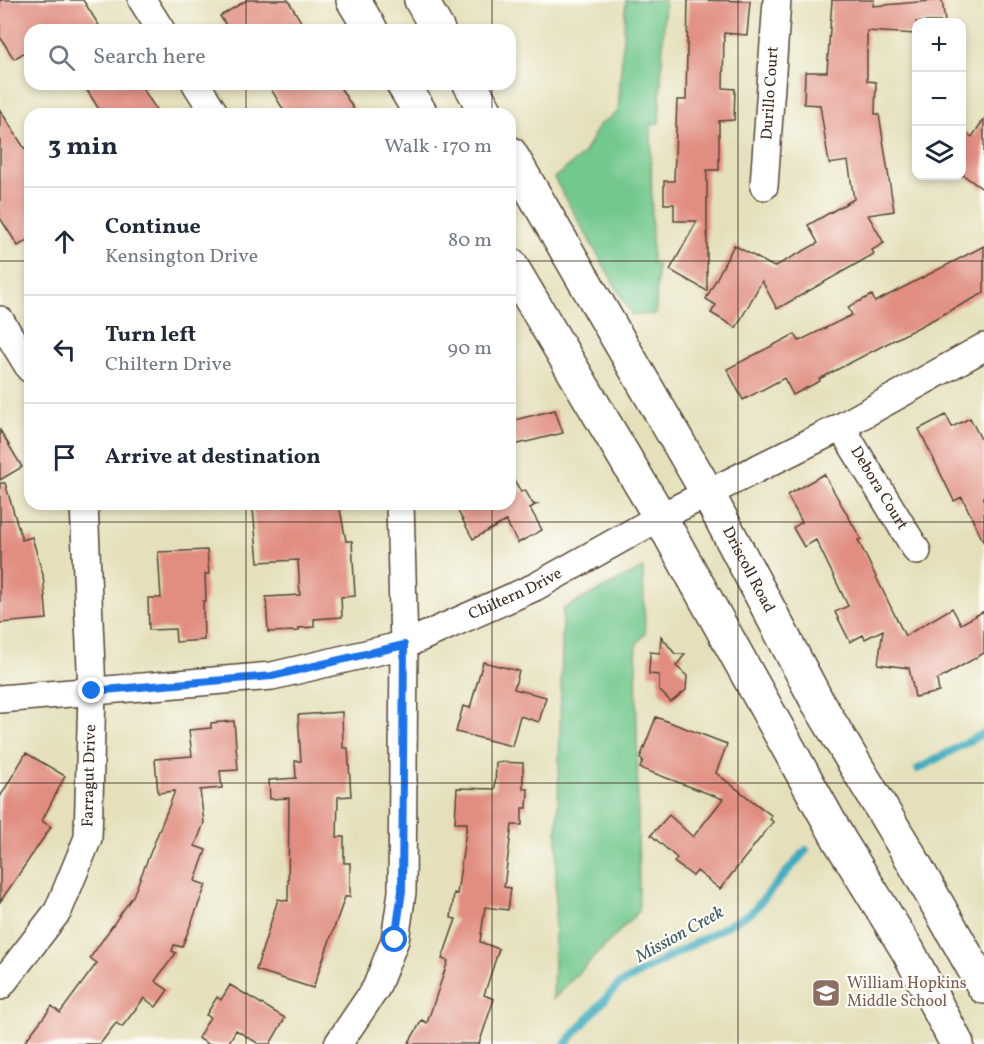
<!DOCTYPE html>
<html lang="en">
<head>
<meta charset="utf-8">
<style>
	:root { --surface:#fff; --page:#f2f2f3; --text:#1f2937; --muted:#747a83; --line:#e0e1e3 }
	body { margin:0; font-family:Vollkorn,serif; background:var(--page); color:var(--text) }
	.controls { position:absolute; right:18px; top:18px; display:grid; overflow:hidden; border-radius:12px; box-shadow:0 3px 9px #0003 }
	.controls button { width:54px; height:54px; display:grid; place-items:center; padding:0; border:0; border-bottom:2px solid var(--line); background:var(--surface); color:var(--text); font:30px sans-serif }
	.stop { position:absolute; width:18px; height:18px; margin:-14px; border:4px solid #1a73e8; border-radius:50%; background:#fff }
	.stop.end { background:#1a73e8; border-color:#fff; box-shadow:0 2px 6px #0008 }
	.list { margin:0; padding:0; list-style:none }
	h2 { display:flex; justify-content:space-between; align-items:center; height:78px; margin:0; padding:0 24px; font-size:26px }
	h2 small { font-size:20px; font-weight:400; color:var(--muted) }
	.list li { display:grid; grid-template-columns:39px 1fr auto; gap:18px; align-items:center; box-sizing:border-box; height:108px; padding:0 24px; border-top:2px solid var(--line) }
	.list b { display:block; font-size:22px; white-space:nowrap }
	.list p { margin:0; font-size:20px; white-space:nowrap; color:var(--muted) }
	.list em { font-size:20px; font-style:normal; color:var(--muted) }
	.icon { flex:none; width:33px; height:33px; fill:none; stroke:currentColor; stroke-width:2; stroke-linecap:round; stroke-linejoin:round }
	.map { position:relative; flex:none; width:984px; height:1044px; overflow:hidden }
	.search { position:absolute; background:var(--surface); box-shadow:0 3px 9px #0003; left:24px; top:24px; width:492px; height:66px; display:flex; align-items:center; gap:15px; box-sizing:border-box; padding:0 21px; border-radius:18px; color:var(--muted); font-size:22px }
	.panel { position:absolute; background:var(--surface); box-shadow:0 3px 9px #0003; left:24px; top:108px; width:492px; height:402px; border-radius:18px }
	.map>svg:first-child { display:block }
</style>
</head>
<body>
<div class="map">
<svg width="984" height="1044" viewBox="0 0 984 1044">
	<rect width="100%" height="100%" fill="#fdfcf7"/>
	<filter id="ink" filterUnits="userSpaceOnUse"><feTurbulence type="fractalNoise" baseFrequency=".0167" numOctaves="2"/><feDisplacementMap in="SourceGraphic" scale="12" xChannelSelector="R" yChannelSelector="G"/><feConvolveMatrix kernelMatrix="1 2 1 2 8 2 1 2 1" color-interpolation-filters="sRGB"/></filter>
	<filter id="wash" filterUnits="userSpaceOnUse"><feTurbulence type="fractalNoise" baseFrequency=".008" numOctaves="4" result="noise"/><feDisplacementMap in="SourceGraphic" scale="24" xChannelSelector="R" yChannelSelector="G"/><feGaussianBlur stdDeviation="1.35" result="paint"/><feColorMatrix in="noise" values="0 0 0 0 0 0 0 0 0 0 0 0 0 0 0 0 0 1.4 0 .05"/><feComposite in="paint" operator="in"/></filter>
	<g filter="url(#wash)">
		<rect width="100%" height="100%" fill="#e5e0bb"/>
		<path fill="#72c88e" stroke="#567956" stroke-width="1.5" d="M626 0H665L659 123 651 125 652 264H657L656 314 632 315 554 178 583 155 599 125 618 112Z
			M643 568 645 633 636 645 639 911 553 999 563 609Z"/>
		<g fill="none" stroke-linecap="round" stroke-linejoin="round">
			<path stroke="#3daabc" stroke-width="8" d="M918 769 984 733
				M565 1044 618 985 752 912 806 850"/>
		</g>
		<g id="blocks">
			<path fill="#e18e81" d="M0 0H83L102 30H30V49L14 59 0 37Z
				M247 0H288L306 30H229L220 16Z
				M688 0 750 1 747 35 724 33 723 88 735 89 734 120 719 121V170H707V291L670 270 697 221H674V204H664V181H674L677 100H686Z
				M832 0H874L873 6 942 0 945 22H916V34L867 31V81L876 82 875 114H879L894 211 868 215 884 243 872 250 874 254 777 309 762 281 736 328 711 313 716 305 706 299 734 245 774 267 818 243 808 225 854 199 848 161 829 164 820 105 804 104 805 72H827Z
				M83 84H140L159 114H102Z
				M268 84H338L357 114H286Z
				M0 110 30 157V239L18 246 0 218Z
				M984 119V190L962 174V129L972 137Z
				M984 246V293L819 379 820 381 793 395 784 378 743 400 727 369 795 334 799 341 852 315 848 307 872 295 875 302Z
				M555 410 563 433 510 446V421Z
				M946 415 952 427 970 418 984 445V543L962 497 954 501 919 429Z
				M0 430 22 467 0 480Z
				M510 473 521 492 525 490 533 504H537L530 508 542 530 518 543 506 521 473 539 454 504H510Z
				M824 474 861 539 858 540 905 636 952 608 961 624 984 611V653L937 680 939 692 915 697 909 668 878 664 883 630 865 639 863 635 850 642 835 612 848 606 816 540 804 547 793 528 802 522 787 495Z
				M0 483H5L22 540 32 537 43 575 47 619 0 623Z
				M257 504H339L346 541H352L355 596 341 597 342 617 314 619V627L299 628V631L268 632 266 597 300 595 298 560 258 562 253 509 258 508Z
				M207 550 209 574H205L206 601H203L204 640 176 642 175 629 149 630 148 598H161L158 552Z
				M661 636 675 654H685L676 666 687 676 686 690 671 702 659 690V675L649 674 650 652 660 653Z
				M483 662 519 671 514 689 546 697 539 722 520 716 512 746 456 732 463 706 470 708Z
				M342 712 343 748H348L351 796 338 797 337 837H344V863H350V897H345L313 988 256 970 278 899 288 901 289 798 270 799 269 780 296 778 295 761H301L298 715Z
				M656 717 727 744 716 773 772 816 770 819 773 822 720 889 697 871 693 876 674 862 677 858 651 835 669 815 693 837 723 799 640 768 643 760 640 758Z
				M234 721 238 770 220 771 222 788 200 790 204 823 195 846 206 850 195 881 206 885 182 947 174 945 172 951 176 953 155 981 168 990 156 1007 144 998 122 1027 116 1023 100 1044H23L52 1006 60 1013 97 963 90 958 133 896 175 791 158 793 155 759 192 756 189 730 211 728V723Z
				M26 753 65 776 42 821 51 827 0 902V797Z
				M496 762 523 763V789H528L527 808H522V825H512L504 887 511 888 508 910 485 907 480 942 499 949 484 995 494 999 479 1044H408L422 1020 427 1023 448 961 442 959 456 919 451 918 454 893 457 894 467 823H455L457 788 495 789Z
				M230 985 285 1018 270 1044H259L236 1030 228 1044H208L198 1038 210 1017 206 1015 217 997 221 1000Z"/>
		</g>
	</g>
	<g filter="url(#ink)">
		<use href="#blocks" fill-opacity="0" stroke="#544536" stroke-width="1.5"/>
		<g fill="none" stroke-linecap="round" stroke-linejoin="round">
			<g stroke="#544536" stroke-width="30">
				<g id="street">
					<path d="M142 0 161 30"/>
					<path d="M196 84 215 114"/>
					<path id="s1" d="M764 186 777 0"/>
					<path d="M0 320 30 369"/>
					<path id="s2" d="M841 427 917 551"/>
					<path id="s3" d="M0 699 272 676 404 645 535 587 660 517 841 427 984 347"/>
					<path id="s4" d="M0 986 58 911 88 838 92 691 84 504"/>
					<path d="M338 1044 376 988 395 940 402 892 404 645 400 504"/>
				</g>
			</g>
			<g stroke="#544536" stroke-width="36">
				<g id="secondary">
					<path d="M353 0 371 30"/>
					<path d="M421 0 438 30"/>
					<path d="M403 84 421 114"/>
					<path d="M470 84 487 114"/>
					<path id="s5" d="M510 153 707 492 817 701 910 856 984 987"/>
					<path d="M510 264 660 517 840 841 908 951 957 1044"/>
				</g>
			</g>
			<use href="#street" stroke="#fff" stroke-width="27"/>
			<use href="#secondary" stroke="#fff" stroke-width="33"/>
		</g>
	</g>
	<g fill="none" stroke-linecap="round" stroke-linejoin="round" filter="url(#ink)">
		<path stroke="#1a73e8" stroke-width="8" d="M92 691 272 676 404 645 402 891 395 940"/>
	</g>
	<path fill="none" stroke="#3b2a1e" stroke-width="1.5" stroke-opacity="0.55" d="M246 0V30M492 0V30M738 0V1044M246 84V114M492 84V114M0 261H30M510 261H984M246 504V1044M492 504V1044M0 522H984M0 783H984"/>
	<defs>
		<g id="school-square" transform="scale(1.5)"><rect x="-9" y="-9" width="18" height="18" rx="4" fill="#8d6e63" stroke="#fdfcf7"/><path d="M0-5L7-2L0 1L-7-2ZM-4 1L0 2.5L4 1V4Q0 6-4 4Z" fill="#fff"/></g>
	</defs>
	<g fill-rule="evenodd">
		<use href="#school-square" x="826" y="993"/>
	</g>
	<g text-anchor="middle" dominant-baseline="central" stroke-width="4.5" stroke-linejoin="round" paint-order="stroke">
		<g font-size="16" fill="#3b2a1e" stroke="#fdfcf7">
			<text stroke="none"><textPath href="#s1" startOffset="93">Durillo Court</textPath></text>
			<text stroke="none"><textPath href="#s2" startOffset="72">Debora Court</textPath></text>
			<text stroke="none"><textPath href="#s5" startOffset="480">Driscoll Road</textPath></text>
			<text stroke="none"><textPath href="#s3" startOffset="531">Chiltern Drive</textPath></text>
			<text stroke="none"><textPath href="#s4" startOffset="236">Farragut Drive</textPath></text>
		</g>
		<g font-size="16" fill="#785e54" stroke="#fdfcf7" text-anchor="start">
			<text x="847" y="984">William Hopkins<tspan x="847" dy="18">Middle School</tspan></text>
		</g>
		<g font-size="18" font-style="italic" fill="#3c5d5d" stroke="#fdfcf7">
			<text transform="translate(680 935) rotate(-29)">Mission Creek</text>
		</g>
	</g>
</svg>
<div class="controls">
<button>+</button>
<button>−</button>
<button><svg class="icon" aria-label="layers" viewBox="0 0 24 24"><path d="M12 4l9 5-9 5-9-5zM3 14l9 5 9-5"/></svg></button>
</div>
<div class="stop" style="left:395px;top:940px"></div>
<div class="stop end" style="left:92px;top:691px"></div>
<div class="search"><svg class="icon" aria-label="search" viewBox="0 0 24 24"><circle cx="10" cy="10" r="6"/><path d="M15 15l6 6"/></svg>Search here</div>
<section class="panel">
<h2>3 min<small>Walk · 170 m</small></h2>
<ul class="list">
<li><svg class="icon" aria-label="ahead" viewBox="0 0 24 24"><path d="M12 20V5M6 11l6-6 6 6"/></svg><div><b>Continue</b><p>Kensington Drive</p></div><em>80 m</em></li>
<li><svg class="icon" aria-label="left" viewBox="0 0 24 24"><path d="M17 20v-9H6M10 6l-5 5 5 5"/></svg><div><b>Turn left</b><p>Chiltern Drive</p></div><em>90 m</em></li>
<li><svg class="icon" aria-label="arrive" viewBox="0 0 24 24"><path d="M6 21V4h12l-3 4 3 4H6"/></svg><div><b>Arrive at destination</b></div></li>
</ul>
</section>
</div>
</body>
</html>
